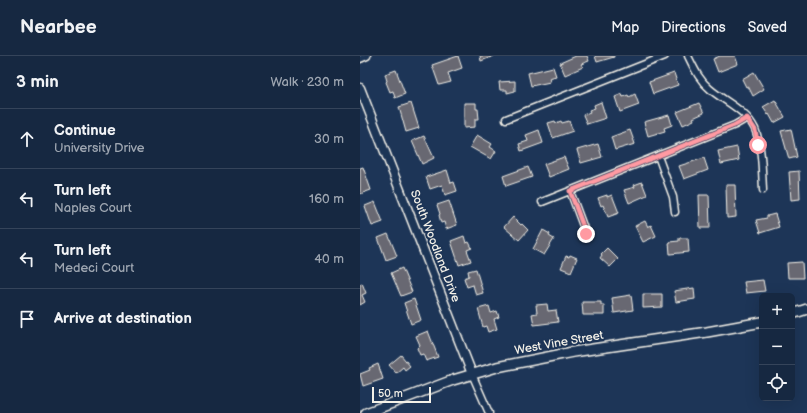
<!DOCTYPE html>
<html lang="en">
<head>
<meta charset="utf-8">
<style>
	:root { --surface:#162841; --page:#23344c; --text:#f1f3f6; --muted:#9ea6b1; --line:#35445a }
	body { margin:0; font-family:"Balsamiq Sans",sans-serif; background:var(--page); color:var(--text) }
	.controls { position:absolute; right:12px; bottom:12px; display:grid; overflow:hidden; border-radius:6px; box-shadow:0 4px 16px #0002 }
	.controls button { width:36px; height:36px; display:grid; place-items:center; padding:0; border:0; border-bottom:1px solid var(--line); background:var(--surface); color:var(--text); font:20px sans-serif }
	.scale { position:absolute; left:12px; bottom:10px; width:59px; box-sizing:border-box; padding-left:4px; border:2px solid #f4f1e8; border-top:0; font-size:11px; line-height:14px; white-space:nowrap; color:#f4f1e8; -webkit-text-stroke:3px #1d3557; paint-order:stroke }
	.stop { position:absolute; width:12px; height:12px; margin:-9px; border:3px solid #ff9aa2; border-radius:50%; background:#fff }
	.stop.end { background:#ff9aa2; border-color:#fff; box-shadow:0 1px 4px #0008 }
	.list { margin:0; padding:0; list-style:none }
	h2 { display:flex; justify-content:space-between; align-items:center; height:52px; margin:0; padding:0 16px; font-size:17px }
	h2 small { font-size:13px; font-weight:400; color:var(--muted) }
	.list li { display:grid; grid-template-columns:26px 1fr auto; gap:12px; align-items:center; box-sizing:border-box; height:60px; padding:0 16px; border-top:1px solid var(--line) }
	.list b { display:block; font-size:15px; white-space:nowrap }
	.list p { margin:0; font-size:13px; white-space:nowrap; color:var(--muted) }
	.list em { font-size:13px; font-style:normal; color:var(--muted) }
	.icon { flex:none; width:22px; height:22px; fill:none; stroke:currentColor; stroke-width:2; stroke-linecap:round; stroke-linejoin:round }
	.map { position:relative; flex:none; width:447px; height:357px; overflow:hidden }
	header { display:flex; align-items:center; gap:24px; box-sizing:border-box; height:56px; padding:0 20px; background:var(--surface); border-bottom:1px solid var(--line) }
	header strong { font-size:19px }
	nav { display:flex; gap:22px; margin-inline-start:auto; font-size:14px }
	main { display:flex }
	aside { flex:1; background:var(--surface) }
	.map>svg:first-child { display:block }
</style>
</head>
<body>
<header>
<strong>Nearbee</strong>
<nav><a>Map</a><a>Directions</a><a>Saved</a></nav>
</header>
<main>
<aside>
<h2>3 min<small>Walk · 230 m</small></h2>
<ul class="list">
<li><svg class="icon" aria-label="ahead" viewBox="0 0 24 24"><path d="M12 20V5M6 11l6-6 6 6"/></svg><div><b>Continue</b><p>University Drive</p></div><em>30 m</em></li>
<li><svg class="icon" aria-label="left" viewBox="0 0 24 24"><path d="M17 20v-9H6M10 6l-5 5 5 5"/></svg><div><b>Turn left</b><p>Naples Court</p></div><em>160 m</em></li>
<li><svg class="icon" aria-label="left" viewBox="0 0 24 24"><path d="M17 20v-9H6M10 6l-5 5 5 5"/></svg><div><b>Turn left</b><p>Medeci Court</p></div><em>40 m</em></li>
<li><svg class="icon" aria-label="arrive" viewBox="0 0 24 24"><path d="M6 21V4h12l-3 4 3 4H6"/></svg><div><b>Arrive at destination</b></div></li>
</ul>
</aside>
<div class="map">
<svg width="447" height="357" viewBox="0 0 447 357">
	<rect width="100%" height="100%" fill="#1d3557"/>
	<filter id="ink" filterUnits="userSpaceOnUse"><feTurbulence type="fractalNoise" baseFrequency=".025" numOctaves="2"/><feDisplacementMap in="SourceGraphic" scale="8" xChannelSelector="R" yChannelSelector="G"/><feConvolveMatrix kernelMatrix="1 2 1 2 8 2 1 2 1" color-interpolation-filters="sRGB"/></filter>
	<g filter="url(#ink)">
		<path fill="#686772" stroke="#f4f1e8" d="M98 0 102 12 88 17 91 26 79 29 72 9Z
			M120 0H134L121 5Z
			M216 0H227L229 5 221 8 223 11 205 19 200 7Z
			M235 0H254V1L237 6Z
			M360 0H375L378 8 358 16 353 3Z
			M193 11 196 20 189 22 190 26 171 30 168 17Z
			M36 14 45 38 35 42 33 35 30 36 26 26 27 25 25 18Z
			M394 16 404 33 393 40 388 30 386 31 382 23Z
			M314 17 318 29 293 38 289 26Z
			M155 25V35L147 37V34H140L139 26Z
			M262 38 263 41 268 39 269 41 275 38 279 49 260 56 255 41Z
			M415 44 425 61 414 67 409 58 408 59 403 51Z
			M241 46 246 62 227 68 223 59 230 56 229 54 235 52 234 49Z
			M51 47 59 72 46 76 39 51Z
			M104 47H116V53H118L119 63H115V71L104 72Z
			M339 47 344 57 333 62 334 64 323 69 317 56Z
			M309 59 312 69 304 72 305 75 288 80 284 66Z
			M195 65 196 67 201 65 202 67 209 65 213 75 193 82 188 67Z
			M431 73 437 101 429 103 421 75Z
			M179 74 183 87 161 95 159 88 168 85 166 79Z
			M270 74 275 88 255 94 251 81Z
			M117 79 132 88 130 91 136 95 131 103 110 91Z
			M64 80 74 102 62 108 52 85Z
			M238 88 242 101 221 107 217 94Z
			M377 91 379 104 361 108 358 95Z
			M204 101 209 113 189 121 184 108Z
			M344 102 348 114 324 123 319 110Z
			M3 111 11 134 0 138V112Z
			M168 111 172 121 146 130 143 120Z
			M87 114 91 127 94 126 97 135 85 139 82 129 70 133 66 121Z
			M439 115 440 143 431 144 429 116Z
			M282 126 287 139 269 147 264 134 275 131 274 129Z
			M366 129H375L376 161 367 162Z
			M247 139V141L252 139 259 157 248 161 243 149 241 150 238 142Z
			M339 139H349L350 172H340Z
			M89 145 97 169 86 173 84 166 81 167 79 159 80 158 77 149Z
			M15 146 23 166 12 170 5 150Z
			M415 158 419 171 400 177 396 164 407 162V160Z
			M153 161 161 169 162 168 168 174 159 184 144 171Z
			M285 165 288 171 291 169 296 180 283 186 275 170Z
			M183 174 190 178 189 180 194 183 184 199 173 193Z
			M28 178 37 200 26 204 18 182Z
			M104 180 106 187 109 186 112 192 107 194 111 205 99 209 91 185Z
			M319 182H328L329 196 310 198 309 186 319 185Z
			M247 192 258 203 250 211 240 202 242 199 241 198Z
			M210 199 217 202 211 216 201 212 206 200 209 201Z
			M442 206 443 222H428L427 207Z
			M42 212 52 236 41 240 31 217Z
			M116 213 123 237 116 239 113 229 107 231 104 222 109 220 108 215Z
			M403 224 405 235 386 237 384 226Z
			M2 227 6 237 2 239 5 246 0 249V228Z
			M334 232 335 243 316 246 314 235Z
			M283 238H302V251L283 252Z
			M271 239 273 254 254 257 252 242Z
			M54 243 61 264 51 268 44 247Z
			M222 246H241V249H244V259H223Z
			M187 248 188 255 196 254 198 266 174 269 172 258 177 257 176 249Z
			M129 250 131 257 137 255 139 261 134 263 137 273 128 276 126 270 123 271 118 253Z
			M68 275 78 301 66 305 63 298 60 299 57 292 60 289 56 280Z
			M41 299 50 310 45 314 43 311 36 317 29 309Z
			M18 308 23 323 3 330 0 318 10 314 9 312Z"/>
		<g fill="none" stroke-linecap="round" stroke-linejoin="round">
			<g stroke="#f4f1e8" stroke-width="9">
				<path id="minor" d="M328 0C334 12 339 24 350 33 365 46 386 54 395 73 402 90 402 116 403 134
					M0 3 7 0
					M146 63 305 0
					M298 100 313 141 315 156
					M210 135 226 178
					M182 146 375 69 387 62
					M112 318 129 357"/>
			</g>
			<g stroke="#f4f1e8" stroke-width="11">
				<path id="tertiary" d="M0 32 112 318"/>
			</g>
			<g stroke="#f4f1e8" stroke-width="12">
				<path id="secondary" d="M432 258 447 253
					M6 357 93 324 137 311 213 296 347 276 402 266"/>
			</g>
			<use href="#minor" stroke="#1d3557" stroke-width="6"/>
			<use href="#tertiary" stroke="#1d3557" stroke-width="8"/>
			<use href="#secondary" stroke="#1d3557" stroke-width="9"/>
		</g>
	</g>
	<g fill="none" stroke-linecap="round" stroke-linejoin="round" filter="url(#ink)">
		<path stroke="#ff9aa2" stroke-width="5" d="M226 178 210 135 375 69 387 62 395 74 398 89"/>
	</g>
	<g text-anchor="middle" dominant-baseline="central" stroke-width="4" stroke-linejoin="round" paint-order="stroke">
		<g font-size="12" fill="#f4f1e8" stroke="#1d3557">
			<text transform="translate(75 190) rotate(69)">South Woodland Drive</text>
			<text transform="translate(199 287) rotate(-10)">West Vine Street</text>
		</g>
	</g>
</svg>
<div class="controls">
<button>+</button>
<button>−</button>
<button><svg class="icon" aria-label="locate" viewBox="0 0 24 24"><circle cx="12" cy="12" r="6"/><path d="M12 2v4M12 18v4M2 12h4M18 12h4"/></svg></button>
</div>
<div class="scale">50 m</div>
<div class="stop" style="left:398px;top:89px"></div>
<div class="stop end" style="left:226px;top:178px"></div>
</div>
</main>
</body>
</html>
